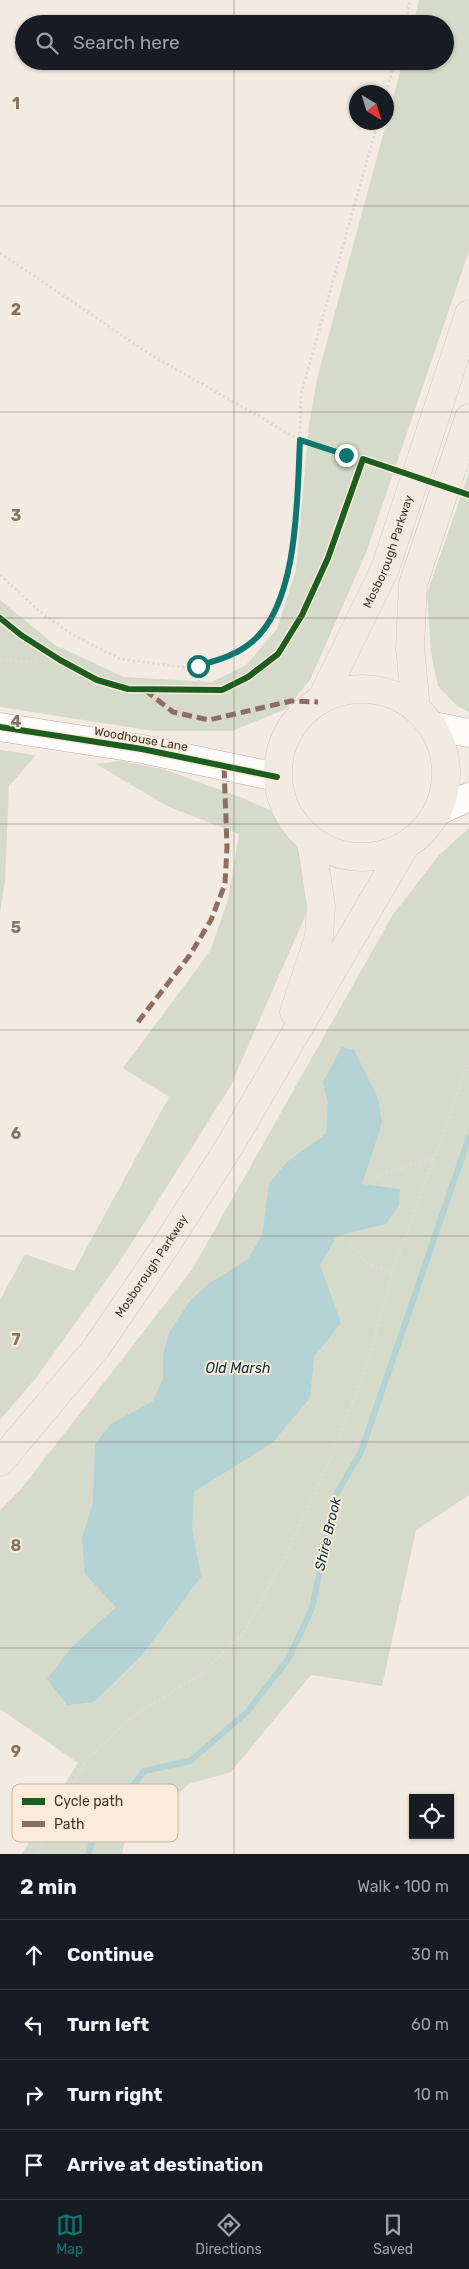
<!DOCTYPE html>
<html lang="en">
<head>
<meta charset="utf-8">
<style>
	:root { --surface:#171b24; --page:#20242c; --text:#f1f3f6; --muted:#9ea1a6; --line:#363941; --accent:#0f766e }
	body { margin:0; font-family:Rubik,sans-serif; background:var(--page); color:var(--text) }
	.controls { position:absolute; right:15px; bottom:15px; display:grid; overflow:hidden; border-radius:0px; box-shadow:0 1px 4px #0004 }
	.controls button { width:45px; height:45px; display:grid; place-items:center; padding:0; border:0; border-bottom:1px solid var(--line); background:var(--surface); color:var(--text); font:25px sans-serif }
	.compass { position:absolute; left:349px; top:85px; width:45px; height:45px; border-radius:50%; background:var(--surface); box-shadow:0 1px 4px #0004; rotate:142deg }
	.stop { position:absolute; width:15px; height:15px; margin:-11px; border:4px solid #0f766e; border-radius:50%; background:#fff }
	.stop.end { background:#0f766e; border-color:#fff; box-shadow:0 1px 5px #0008 }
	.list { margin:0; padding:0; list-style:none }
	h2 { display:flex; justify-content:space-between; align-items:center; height:65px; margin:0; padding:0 20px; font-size:21px }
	h2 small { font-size:16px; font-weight:400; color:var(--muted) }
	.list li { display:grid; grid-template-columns:32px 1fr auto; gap:15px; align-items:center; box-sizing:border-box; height:70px; padding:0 20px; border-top:1px solid var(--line) }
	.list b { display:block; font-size:19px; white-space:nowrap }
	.list em { font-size:16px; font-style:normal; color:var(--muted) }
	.icon { flex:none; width:28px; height:28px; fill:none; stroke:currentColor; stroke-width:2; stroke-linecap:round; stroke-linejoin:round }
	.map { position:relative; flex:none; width:469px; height:1854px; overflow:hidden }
	.search { position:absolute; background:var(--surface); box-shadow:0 1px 4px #0004; left:15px; right:15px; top:15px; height:55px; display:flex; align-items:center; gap:12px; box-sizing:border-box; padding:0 18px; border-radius:28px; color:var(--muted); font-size:19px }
	.sheet { height:345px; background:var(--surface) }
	nav { display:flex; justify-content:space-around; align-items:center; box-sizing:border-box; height:70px; border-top:1px solid var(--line); background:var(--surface); font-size:14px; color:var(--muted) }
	nav a { display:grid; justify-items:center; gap:2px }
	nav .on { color:var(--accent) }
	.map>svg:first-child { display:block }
</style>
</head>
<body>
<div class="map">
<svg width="469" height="1854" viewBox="0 0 469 1854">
	<rect width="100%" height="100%" fill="#f3ebe2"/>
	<path fill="#d5daca" d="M419 0H469V251L366 553 310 680 286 709 232 731H154L0 707V600L55 645 124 677 212 682 246 665 277 629 296 570 309 424 318 375 403 61H445V24H413Z
		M469 473V712L457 706 438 686 431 653 427 593Z
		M0 750 36 755 9 786 5 880 0 913Z
		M122 761 163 769 240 797 272 811 299 842 307 912 230 1087 120 1261 36 1378 0 1420V1300L25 1254 74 1271 169 1097 123 1068 210 951 228 900 239 834 169 807 96 764Z
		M469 828V1495L416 1530 382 1686 311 1675 231 1772 189 1784 125 1840 122 1854H22L78 1763 0 1709V1510L21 1489 193 1268 392 916 439 855Z"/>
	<path fill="#b4d1d3" d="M342 1047 354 1050 378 1098 382 1123 362 1184 400 1189 399 1205 386 1224 337 1236 320 1265 341 1323 314 1357 310 1398 273 1442 194 1492 192 1527 201 1577 142 1655 94 1702 67 1705 47 1679 72 1647 116 1607 85 1574 82 1538 93 1503 95 1444 111 1424 153 1401 163 1379V1355L169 1333 189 1302 208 1284 247 1260 262 1236 269 1183 287 1162 326 1134 328 1103 323 1082Z"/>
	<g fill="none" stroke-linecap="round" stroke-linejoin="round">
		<path stroke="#b4d1d3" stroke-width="6" d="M88 1854 95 1834 144 1771 190 1761 247 1712 289 1658 312 1608 335 1496 361 1452 469 1137"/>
		<g stroke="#b6aea5" stroke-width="29">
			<path id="tertiary" d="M433 726 469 733
				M0 727 142 749 277 777
				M438 811 469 797"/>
		</g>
		<g stroke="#cec8c2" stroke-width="29">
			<g id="trunk">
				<circle cx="362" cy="773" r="84"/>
				<path id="s1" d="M322 698 385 569 469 314"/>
				<path d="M416 708 410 648 413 584 469 418"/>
				<path d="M294 1012 319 937 321 906 311 841"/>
				<path id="s2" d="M0 1462 97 1347 165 1247 229 1147 405 846"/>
			</g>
		</g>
		<path stroke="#dddad7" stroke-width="3" stroke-dasharray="2.5 2.5" stroke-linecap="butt" d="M405 24 410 0
			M386 92 395 61
			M0 253 148 353 300 440 363 459
			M0 575 39 611 73 635 120 659 182 667 198 665 226 658 254 641 272 618 285 585 293 542 298 491 301 394 378 122
			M0 660 27 662 60 660
			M198 665 199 690
			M376 1177 434 1158
			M350 1244 369 1264 392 1274
			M37 1854 50 1825 86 1760 130 1718 200 1675 243 1634 284 1559 331 1457 366 1368 392 1274 469 1062"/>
		<use href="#tertiary" stroke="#fdfcfb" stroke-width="28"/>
		<use href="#trunk" stroke="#f0eae0" stroke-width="28"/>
		<path stroke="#8d6e63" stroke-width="5" stroke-dasharray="10 5" stroke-linecap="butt" d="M145 690 173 712 209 720 291 701 318 702
			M138 1022 190 955 211 920 225 884 227 847 224 766"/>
		<g stroke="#fbebda" stroke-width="9">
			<path id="cycleway" d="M0 618 21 635 60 660 97 680 128 689 222 690 248 677 278 654 302 615 328 558 363 459 469 495
				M0 727 142 749 277 777"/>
		</g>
		<use href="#cycleway" stroke="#1b5e20" stroke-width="6"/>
	</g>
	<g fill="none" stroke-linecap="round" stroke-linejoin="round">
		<path stroke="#0f766e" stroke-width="6" d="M198 666C218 660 237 655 253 641 299 601 297 496 300 440L346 455"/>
	</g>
	<path fill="none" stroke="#7f766b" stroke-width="1" stroke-opacity="0.55" d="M234 0V24M234 61V1854M0 206H469M0 412H469M0 618H469M0 824H469M0 1030H469M0 1236H469M0 1442H469M0 1648H469"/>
	<g text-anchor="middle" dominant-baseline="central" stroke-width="4" stroke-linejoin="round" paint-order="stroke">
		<g font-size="12" fill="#41372b" stroke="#fbebda">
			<text stroke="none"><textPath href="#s1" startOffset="161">Mosborough Parkway</textPath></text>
			<text transform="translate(141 739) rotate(10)">Woodhouse Lane</text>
			<text stroke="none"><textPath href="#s2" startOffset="248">Mosborough Parkway</textPath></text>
		</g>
		<g font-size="14" font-style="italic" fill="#07353b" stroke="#fbebda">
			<text x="238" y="1368">Old Marsh</text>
			<text transform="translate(328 1534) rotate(-77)">Shire Brook</text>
		</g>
	</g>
	<rect x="12" y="1784" width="166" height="58" rx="8" fill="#fbebda" stroke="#c3b5a6" stroke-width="1"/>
	<rect x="22" y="1798" width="23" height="7" fill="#1b5e20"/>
	<rect x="22" y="1821" width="23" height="6" fill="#8d6e63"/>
	<g font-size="14" fill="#41372b">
		<text x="54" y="1806">Cycle path</text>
		<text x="54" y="1829">Path</text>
	</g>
	<g font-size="16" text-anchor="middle" font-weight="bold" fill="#7f766b" stroke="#fbebda" stroke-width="4" stroke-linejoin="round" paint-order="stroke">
		<text x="16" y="109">1</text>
		<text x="16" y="315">2</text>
		<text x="16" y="521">3</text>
		<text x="16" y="727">4</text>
		<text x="16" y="933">5</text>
		<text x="16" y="1139">6</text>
		<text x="16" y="1345">7</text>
		<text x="16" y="1551">8</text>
		<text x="16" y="1757">9</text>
	</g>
</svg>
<div class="controls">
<button><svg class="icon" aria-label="locate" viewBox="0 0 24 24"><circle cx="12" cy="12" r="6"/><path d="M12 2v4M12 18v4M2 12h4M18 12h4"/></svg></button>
</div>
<svg class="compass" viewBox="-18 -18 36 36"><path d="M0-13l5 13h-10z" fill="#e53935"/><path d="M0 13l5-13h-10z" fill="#9ea1a6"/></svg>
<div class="stop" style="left:198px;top:666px"></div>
<div class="stop end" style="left:346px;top:455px"></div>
<div class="search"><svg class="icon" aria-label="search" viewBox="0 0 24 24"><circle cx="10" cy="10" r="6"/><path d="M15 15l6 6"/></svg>Search here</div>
</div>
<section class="sheet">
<h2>2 min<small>Walk · 100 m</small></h2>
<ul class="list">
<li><svg class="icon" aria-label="ahead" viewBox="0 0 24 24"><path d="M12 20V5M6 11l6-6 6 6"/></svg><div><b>Continue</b></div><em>30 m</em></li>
<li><svg class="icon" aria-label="left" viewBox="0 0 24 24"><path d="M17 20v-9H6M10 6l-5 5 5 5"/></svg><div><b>Turn left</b></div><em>60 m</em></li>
<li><svg class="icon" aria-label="right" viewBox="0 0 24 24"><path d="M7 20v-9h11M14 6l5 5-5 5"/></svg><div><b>Turn right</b></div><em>10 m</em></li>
<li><svg class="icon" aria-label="arrive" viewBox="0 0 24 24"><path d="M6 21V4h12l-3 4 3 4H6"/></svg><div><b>Arrive at destination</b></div></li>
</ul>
</section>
<nav>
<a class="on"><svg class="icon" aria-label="map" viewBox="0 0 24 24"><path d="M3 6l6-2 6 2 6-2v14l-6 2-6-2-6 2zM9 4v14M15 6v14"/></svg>Map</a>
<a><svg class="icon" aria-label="directions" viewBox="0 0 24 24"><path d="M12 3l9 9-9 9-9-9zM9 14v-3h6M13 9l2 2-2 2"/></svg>Directions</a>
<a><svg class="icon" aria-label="saved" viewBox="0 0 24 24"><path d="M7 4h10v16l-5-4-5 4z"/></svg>Saved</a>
</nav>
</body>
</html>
